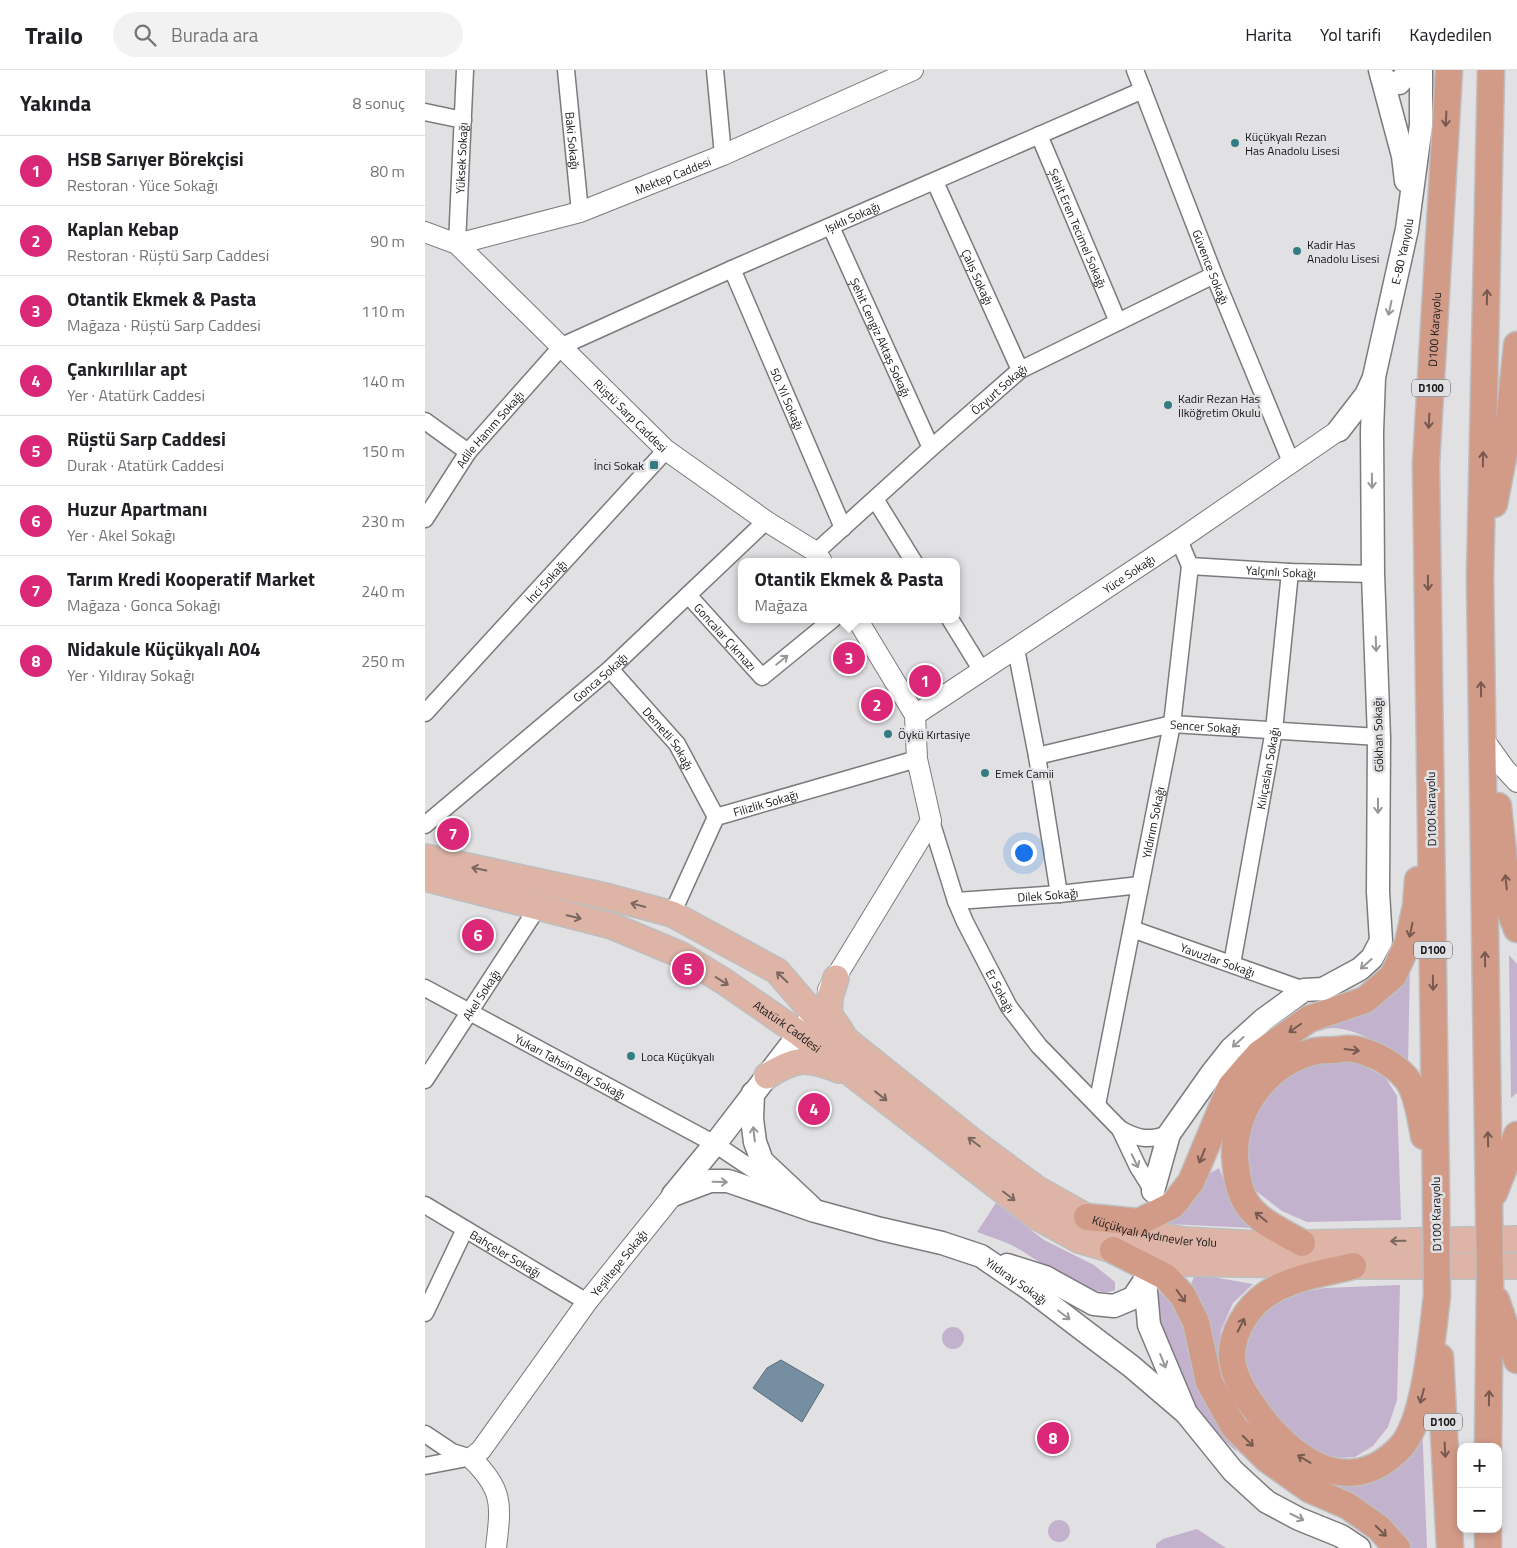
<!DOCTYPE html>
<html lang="tr">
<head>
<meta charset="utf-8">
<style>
	:root { --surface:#fff; --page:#f2f2f2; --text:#202124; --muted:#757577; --line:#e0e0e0; --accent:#db2777 }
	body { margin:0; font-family:"Titillium Web",sans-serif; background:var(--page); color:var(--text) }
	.controls { position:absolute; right:15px; bottom:15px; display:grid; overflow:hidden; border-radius:10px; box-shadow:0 2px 8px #0003 }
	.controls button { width:45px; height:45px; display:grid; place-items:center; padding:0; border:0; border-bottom:1px solid var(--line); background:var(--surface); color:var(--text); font:25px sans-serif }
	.you { position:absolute; left:598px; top:782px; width:18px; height:18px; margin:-12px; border:4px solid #fff; border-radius:50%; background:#1a73e8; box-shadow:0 0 0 8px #1a73e833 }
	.badge { display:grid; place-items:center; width:32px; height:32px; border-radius:50%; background:var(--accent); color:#fff; font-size:16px; font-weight:700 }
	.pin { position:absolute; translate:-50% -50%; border:2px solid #fff; box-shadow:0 1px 5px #0006 }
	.popup { position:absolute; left:313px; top:488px; width:222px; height:65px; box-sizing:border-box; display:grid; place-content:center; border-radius:10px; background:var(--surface); filter:drop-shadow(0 1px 4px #0005); font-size:16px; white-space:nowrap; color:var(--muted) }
	.popup b { font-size:19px; color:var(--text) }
	.popup::after { content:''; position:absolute; left:50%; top:100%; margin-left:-10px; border:10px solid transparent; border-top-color:var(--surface) }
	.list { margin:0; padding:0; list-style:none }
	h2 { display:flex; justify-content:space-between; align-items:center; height:65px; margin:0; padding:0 20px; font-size:21px }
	h2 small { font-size:16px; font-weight:400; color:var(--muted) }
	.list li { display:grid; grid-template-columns:32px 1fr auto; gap:15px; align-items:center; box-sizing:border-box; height:70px; padding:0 20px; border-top:1px solid var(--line) }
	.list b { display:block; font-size:19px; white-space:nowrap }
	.list p { margin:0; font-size:16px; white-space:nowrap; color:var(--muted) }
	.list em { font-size:16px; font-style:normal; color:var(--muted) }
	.icon { flex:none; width:28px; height:28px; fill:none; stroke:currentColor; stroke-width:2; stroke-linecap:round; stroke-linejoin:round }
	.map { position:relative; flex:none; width:1092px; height:1478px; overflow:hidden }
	header { display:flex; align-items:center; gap:30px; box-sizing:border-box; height:70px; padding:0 25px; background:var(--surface); border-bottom:1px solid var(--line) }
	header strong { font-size:24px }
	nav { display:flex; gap:28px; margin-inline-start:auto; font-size:18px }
	.search { width:350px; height:45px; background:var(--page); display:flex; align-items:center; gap:12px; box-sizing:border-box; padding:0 18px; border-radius:28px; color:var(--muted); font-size:19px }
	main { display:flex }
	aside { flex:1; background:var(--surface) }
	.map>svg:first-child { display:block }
</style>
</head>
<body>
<header>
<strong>Trailo</strong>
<div class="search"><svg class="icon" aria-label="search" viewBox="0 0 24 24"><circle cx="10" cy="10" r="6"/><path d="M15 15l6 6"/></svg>Burada ara</div>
<nav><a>Harita</a><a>Yol tarifi</a><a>Kaydedilen</a></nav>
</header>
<main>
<aside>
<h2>Yakında<small>8 sonuç</small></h2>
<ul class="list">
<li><span class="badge">1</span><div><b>HSB Sarıyer Börekçisi</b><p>Restoran · Yüce Sokağı</p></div><em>80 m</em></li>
<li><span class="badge">2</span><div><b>Kaplan Kebap</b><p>Restoran · Rüştü Sarp Caddesi</p></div><em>90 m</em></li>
<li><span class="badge">3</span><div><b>Otantik Ekmek &amp; Pasta</b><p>Mağaza · Rüştü Sarp Caddesi</p></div><em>110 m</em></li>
<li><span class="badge">4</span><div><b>Çankırılılar apt</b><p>Yer · Atatürk Caddesi</p></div><em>140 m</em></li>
<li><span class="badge">5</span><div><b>Rüştü Sarp Caddesi</b><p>Durak · Atatürk Caddesi</p></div><em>150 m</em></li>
<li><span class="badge">6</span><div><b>Huzur Apartmanı</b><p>Yer · Akel Sokağı</p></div><em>230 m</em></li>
<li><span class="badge">7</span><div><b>Tarım Kredi Kooperatif Market</b><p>Mağaza · Gonca Sokağı</p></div><em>240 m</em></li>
<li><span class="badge">8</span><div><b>Nidakule Küçükyalı A04</b><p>Yer · Yıldıray Sokağı</p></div><em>250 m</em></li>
</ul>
</aside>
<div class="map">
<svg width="1092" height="1478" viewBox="0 0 1092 1478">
	<rect width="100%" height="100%" fill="#e1e0e3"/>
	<path fill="#c3b2cd" d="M1084 885 1092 894V1023L1086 1028Z
		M985 894 983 993C961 977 938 961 910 958 899 958 879 966 868 969Z
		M908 988 935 994 960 1007 972 1026 976 1150 882 1152 857 1141 831 1121 818 1098 828 1050 842 1027 857 1009 879 995Z
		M794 1098 803 1121 829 1158 742 1154 771 1121 780 1106Z
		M571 1133 619 1170 669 1195 690 1212V1220C667 1232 612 1189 592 1178 580 1171 565 1167 552 1162Z
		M770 1204 828 1214 808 1233 796 1260 791 1306 763 1222Z
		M975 1215 972 1330 963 1357 948 1376 930 1387 910 1388 888 1384 858 1365 818 1300 816 1277 828 1248 867 1224 900 1218Z
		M726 1217 745 1229 752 1239 761 1260 762 1280 774 1313 791 1347 812 1382 791 1363 767 1331 732 1249Z
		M517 1268a11 11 0 1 1 22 0a11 11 0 1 1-22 0Z
		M997 1353 1002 1478H983L894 1416 895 1407 922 1409Z
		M623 1461a11 11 0 1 1 22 0a11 11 0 1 1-22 0Z
		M772 1459 801 1478H731V1474L738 1469Z"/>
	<path fill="#758ea2" stroke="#596b79" d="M356 1290 399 1315 377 1352 328 1318 342 1298Z"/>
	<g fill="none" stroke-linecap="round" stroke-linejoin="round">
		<g stroke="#7c7a7d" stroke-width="19">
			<g id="minor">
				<path id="s1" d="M141 0 155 142"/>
				<path d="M290 0 298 85"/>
				<path id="s2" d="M710 0 789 205 866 392"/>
				<path d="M0 42 38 50"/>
				<path id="s3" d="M614 65 693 252"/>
				<path id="s4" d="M510 112 595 300"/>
				<path id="s5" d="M406 157 506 378"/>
				<path id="s6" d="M32 174 40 0"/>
				<path id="s7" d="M307 199 418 458"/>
				<path d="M0 351 43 382"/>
				<path d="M450 429 489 492"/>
				<path id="s8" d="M0 449 43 382 137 276 307 199 718 20"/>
				<path id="s9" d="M391 482 506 378 595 300 789 205"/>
				<path id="s10" d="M765 496 865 502 948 504"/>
				<path id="s11" d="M263 525 337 607 408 549"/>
				<path d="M525 549 557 601"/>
				<path d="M591 579 612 686 634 824"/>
				<path id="s12" d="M185 599 252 674 291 747"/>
				<path id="s13" d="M0 643 241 380"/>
				<path id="s14" d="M612 686 747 654 954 667"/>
				<path id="s15" d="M506 751 531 831 540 852 584 937 614 976 695 1059 713 1097 728 1121"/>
				<path id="s16" d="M0 755 185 599 341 451"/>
				<path id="s17" d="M531 831 634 824 715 815"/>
				<path id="s18" d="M247 844 291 747 492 689"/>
				<path id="s19" d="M707 859 879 920"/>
				<path id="s20" d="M807 894 849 660 865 502"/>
				<path id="s21" d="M0 918 290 1074 351 1115"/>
				<path id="s22" d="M0 1010 113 837"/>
				<path id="s23" d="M672 1035 747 654 765 496 754 470"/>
				<path d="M695 1059C713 1069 723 1071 744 1064"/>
				<path id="s24" d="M0 1135 162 1232"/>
				<path d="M0 1243 40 1159"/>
				<path d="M0 1364 27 1382 46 1388"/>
				<path d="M0 1396 42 1388"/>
			</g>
		</g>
		<g stroke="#7c7a7d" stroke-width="22">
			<g id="tertiary">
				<path id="s25" d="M0 162 32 174 155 142 298 85 488 0"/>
				<path id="s26" d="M32 174 241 380 341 451 391 482 397 492"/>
				<path id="s27" d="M490 645 754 470 914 360"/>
				<path d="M1057 667 1080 699 1092 712"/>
				<path d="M403 920 506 751 492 689 490 645 432 549"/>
				<path id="s28" d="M71 1478C76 1435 79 1420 46 1388L56 1380 162 1232 248 1125"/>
			</g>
		</g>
		<g stroke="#7c7a7d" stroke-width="25">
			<g id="secondary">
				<path d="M955 0 978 86 981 111"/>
				<path d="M957 7 965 13H974L980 6 982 0"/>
				<path d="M914 360 941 325 947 312"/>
				<path d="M328 1023 327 1049 330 1072 337 1091 386 1137"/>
				<path id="s29" d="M728 1121 744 1064 787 1003 806 979 838 950 879 920 898 919 935 899 947 888 956 871 953 822 954 668 948 504 947 362 949 307 982 159 996 55V0"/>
				<path d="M249 1124 290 1074 385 950"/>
				<path id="s30" d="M248 1125 285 1111H303L390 1141 456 1159 517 1173 556 1186 606 1220 657 1259 706 1296 761 1343"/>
				<path d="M582 1195 620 1207 669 1234 689 1236 708 1228 720 1210"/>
				<path d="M720 1210 724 1255 761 1343 808 1401 842 1432 874 1449 916 1466 934 1478"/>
			</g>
		</g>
		<g stroke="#bfbebf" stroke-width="28">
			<g id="primary">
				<path id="s31" d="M0 787 180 826 247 844 352 901 389 944 546 1070 612 1119 662 1147 705 1160 758 1170 833 1174 1092 1169"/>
				<path id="s32" d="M0 808 187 856 256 885 300 912 375 964 612 1147 654 1170 688 1180 761 1193 928 1196H1092"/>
				<path d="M411 908 405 927 404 944 417 963"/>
				<path d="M342 1006C371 988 382 987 414 1000"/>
			</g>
		</g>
		<g stroke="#bfbebf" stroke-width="29">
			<g id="trunk">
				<path d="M1069 434 1083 362 1092 275"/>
				<path d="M1073 736 1084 839 1092 859"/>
				<path id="s33" d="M1011 1123 1001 394 1024 0"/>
				<path d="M1069 1123 1092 1065"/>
				<path d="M1064 1135 1055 508 1066 0"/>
				<path d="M662 1147 714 1152 748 1135 766 1112 806 1016 834 984 884 949 940 930 968 906 983 873 991 836 993 810"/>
				<path d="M877 1173C858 1162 834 1152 822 1134 813 1120 811 1102 810 1086 809 1037 843 992 891 981 897 980 904 980 910 980 916 979 923 978 929 979 948 983 968 993 981 1008 992 1020 996 1050 999 1066"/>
				<path d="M688 1180 741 1207 758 1226 771 1252 784 1312 809 1357 843 1390 884 1419 923 1436 954 1458 972 1478"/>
				<path d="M928 1196C900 1203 867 1207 842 1224 822 1237 806 1264 807 1288 808 1305 819 1323 828 1336 861 1385 921 1433 974 1379 1001 1353 1007 1264 1012 1226"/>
				<path d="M1071 1230 1092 1290"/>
				<path d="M1015 1287 1025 1478"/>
				<path d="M1063 1377 1065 1213"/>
				<path d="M1063 1459V1478"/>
			</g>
		</g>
		<use href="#minor" stroke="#fff" stroke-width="16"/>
		<use href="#tertiary" stroke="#fff" stroke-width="20"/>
		<use href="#secondary" stroke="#fff" stroke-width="22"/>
		<use href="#primary" stroke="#ddb4a6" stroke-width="25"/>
		<use href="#trunk" stroke="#d29b88" stroke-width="26"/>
		<g stroke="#bfbebf" stroke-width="29" stroke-linecap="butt">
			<path id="trunk-bridge" d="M1011 1123 1012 1226
				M1064 1135 1065 1213"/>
		</g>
		<use href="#trunk-bridge" stroke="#d29b88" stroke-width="26"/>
	</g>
	<defs><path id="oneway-shaft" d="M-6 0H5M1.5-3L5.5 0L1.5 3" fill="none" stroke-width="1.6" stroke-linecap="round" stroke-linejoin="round" transform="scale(1.25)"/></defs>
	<g stroke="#765a50">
		<use href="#oneway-shaft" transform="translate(1021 49) rotate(93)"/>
		<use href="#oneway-shaft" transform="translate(1062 227) rotate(-89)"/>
		<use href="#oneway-shaft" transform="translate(1004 351) rotate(93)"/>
		<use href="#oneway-shaft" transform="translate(1058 389) rotate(-89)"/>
		<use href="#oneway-shaft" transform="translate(1003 513) rotate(89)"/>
		<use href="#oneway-shaft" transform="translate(1056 619) rotate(-91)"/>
		<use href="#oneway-shaft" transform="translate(1081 812) rotate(-96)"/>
		<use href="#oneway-shaft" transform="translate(986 860) rotate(102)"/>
		<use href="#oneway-shaft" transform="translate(1060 889) rotate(-91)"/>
		<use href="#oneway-shaft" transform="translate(1008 913) rotate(89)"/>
		<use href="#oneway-shaft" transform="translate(870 958) rotate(145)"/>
		<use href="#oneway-shaft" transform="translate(927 980) rotate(7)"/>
		<use href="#oneway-shaft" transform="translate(1063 1069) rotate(-91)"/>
		<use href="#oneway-shaft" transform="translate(777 1086) rotate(112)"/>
		<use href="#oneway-shaft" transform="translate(836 1147) rotate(-141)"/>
		<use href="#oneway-shaft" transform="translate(756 1226) rotate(54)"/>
		<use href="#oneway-shaft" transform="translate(816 1255) rotate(-63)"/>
		<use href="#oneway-shaft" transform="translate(997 1326) rotate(105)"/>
		<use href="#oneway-shaft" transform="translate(1064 1328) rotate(-89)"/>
		<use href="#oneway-shaft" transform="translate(823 1371) rotate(45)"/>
		<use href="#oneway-shaft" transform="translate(1020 1380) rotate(87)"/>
		<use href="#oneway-shaft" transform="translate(879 1389) rotate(-149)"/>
		<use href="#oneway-shaft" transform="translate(956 1461) rotate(45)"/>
	</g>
	<g stroke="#989798">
		<use href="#oneway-shaft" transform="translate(965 238) rotate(102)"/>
		<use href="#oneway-shaft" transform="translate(947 411) rotate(89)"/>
		<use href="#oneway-shaft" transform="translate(951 574) rotate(88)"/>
		<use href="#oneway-shaft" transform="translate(357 590) rotate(-39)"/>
		<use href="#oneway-shaft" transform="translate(953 736) rotate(90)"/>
		<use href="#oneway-shaft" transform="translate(941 894) rotate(138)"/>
		<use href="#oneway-shaft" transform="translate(813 972) rotate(138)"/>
		<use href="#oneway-shaft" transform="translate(329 1064) rotate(-97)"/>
		<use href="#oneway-shaft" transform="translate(710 1091) rotate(64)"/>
		<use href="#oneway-shaft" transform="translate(295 1112) rotate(1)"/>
		<use href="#oneway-shaft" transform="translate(639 1245) rotate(37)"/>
		<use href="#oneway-shaft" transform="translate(738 1291) rotate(68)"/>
		<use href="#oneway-shaft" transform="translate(872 1447) rotate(26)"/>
	</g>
	<g stroke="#7b6660">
		<use href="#oneway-shaft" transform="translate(54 799) rotate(-168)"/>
		<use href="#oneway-shaft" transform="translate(213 835) rotate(-165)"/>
		<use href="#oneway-shaft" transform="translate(149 847) rotate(14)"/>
		<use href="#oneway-shaft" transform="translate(357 907) rotate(-136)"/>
		<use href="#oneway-shaft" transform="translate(297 911) rotate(32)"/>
		<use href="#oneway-shaft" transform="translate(456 1026) rotate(38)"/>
		<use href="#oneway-shaft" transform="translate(549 1072) rotate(-143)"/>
		<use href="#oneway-shaft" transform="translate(584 1126) rotate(37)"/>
		<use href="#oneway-shaft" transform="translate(973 1171) rotate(179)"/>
	</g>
	<g fill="#347c83" stroke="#e1e0e3" stroke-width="2">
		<circle cx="810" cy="73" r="5"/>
		<circle cx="872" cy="181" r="5"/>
		<circle cx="743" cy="335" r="5"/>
		<rect x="224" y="390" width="10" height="10" rx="2.5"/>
		<circle cx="463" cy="664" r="5"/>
		<circle cx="560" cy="703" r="5"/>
		<circle cx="206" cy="986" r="5"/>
	</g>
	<g text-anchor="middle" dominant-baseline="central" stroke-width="5" stroke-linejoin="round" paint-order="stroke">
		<g fill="#e1e0e3" stroke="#555456" stroke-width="1">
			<rect x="987" y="309.5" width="38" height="17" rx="4"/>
			<rect x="989" y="871.5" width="38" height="17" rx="4"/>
			<rect x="999" y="1343.5" width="38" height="17" rx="4"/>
		</g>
		<g font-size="11" font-weight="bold" fill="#191819">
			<text x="1006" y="318">D100</text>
			<text x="1008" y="880">D100</text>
			<text x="1018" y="1352">D100</text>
		</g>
		<g font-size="12" fill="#191819" stroke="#e1e0e3" text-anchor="start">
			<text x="820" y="66">Küçükyalı Rezan<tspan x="820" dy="14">Has Anadolu Lisesi</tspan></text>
			<text x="882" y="174">Kadir Has<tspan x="882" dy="14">Anadolu Lisesi</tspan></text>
			<text x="753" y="328">Kadir Rezan Has<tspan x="753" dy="14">İlköğretim Okulu</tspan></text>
			<text x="219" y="395" text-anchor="end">İnci Sokak</text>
			<text x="473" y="664">Öykü Kırtasiye</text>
			<text x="570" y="703">Emek Camii</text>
			<text x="216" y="986">Loca Küçükyalı</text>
		</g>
		<g font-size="12" fill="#191819" stroke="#e1e0e3">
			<text stroke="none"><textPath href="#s1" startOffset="71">Baki Sokağı</textPath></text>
			<text stroke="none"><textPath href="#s6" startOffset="86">Yüksek Sokağı</textPath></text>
			<text stroke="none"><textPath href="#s25" startOffset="261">Mektep Caddesi</textPath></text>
			<text stroke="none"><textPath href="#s8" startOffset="539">Işıklı Sokağı</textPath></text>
			<text stroke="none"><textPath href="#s3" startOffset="101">Şehit Eren Tecimel Sokağı</textPath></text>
			<text stroke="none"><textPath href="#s29" startOffset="1048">E-80 Yanyolu</textPath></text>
			<text stroke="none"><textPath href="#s2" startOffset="211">Güvence Sokağı</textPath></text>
			<text stroke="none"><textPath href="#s4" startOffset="104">Çalış Sokağı</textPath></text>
			<text stroke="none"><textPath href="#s33" startOffset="864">D100 Karayolu</textPath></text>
			<text stroke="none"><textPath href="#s5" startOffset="121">Şehit Cengiz Aktaş Sokağı</textPath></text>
			<text stroke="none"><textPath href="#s9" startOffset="245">Özyurt Sokağı</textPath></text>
			<text stroke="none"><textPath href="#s7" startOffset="141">50. Yıl Sokağı</textPath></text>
			<text stroke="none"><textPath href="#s26" startOffset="244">Rüştü Sarp Caddesi</textPath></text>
			<text stroke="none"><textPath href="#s8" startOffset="111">Adile Hanım Sokağı</textPath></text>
			<text stroke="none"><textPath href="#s10" startOffset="91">Yalçınlı Sokağı</textPath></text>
			<text stroke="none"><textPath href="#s27" startOffset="256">Yüce Sokağı</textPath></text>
			<text stroke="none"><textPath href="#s13" startOffset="179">İnci Sokağı</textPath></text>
			<text stroke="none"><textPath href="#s11" startOffset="56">Goncalar Çıkmazı</textPath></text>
			<text stroke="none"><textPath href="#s16" startOffset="229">Gonca Sokağı</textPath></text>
			<text stroke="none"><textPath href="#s14" startOffset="172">Sencer Sokağı</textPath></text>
			<text transform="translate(953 665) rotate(-91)">Gökhan Sokağı</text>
			<text stroke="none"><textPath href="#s12" startOffset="91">Demetli Sokağı</textPath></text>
			<text stroke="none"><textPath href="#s20" startOffset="199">Kılıçaslan Sokağı</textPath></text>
			<text stroke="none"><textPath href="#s18" startOffset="158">Filizlik Sokağı</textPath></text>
			<text transform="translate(1006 739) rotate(-91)">D100 Karayolu</text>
			<text stroke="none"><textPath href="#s23" startOffset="288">Yıldırım Sokağı</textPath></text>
			<text stroke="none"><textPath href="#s17" startOffset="92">Dilek Sokağı</textPath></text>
			<text stroke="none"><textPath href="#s19" startOffset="91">Yavuzlar Sokağı</textPath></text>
			<text stroke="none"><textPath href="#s15" startOffset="184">Er Sokağı</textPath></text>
			<text stroke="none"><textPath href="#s22" startOffset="102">Akel Sokağı</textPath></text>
			<text stroke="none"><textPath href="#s32" startOffset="396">Atatürk Caddesi</textPath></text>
			<text stroke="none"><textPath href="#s21" startOffset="165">Yukarı Tahsin Bey Sokağı</textPath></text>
			<text transform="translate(1011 1144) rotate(-91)">D100 Karayolu</text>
			<text stroke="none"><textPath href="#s31" startOffset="840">Küçükyalı Aydınevler Yolu</textPath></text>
			<text stroke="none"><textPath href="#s24" startOffset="94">Bahçeler Sokağı</textPath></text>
			<text stroke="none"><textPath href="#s28" startOffset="344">Yeşiltepe Sokağı</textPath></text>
			<text stroke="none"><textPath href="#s30" startOffset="365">Yıldıray Sokağı</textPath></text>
		</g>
	</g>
</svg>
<div class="controls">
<button>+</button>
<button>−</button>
</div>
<div class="you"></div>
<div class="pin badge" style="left:500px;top:611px">1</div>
<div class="pin badge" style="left:452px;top:635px">2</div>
<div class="pin badge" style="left:424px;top:588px">3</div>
<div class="popup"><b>Otantik Ekmek &amp; Pasta</b>Mağaza</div>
<div class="pin badge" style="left:389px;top:1039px">4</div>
<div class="pin badge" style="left:263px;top:899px">5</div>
<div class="pin badge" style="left:53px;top:865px">6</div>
<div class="pin badge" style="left:28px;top:764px">7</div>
<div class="pin badge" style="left:628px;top:1368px">8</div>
</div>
</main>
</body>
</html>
